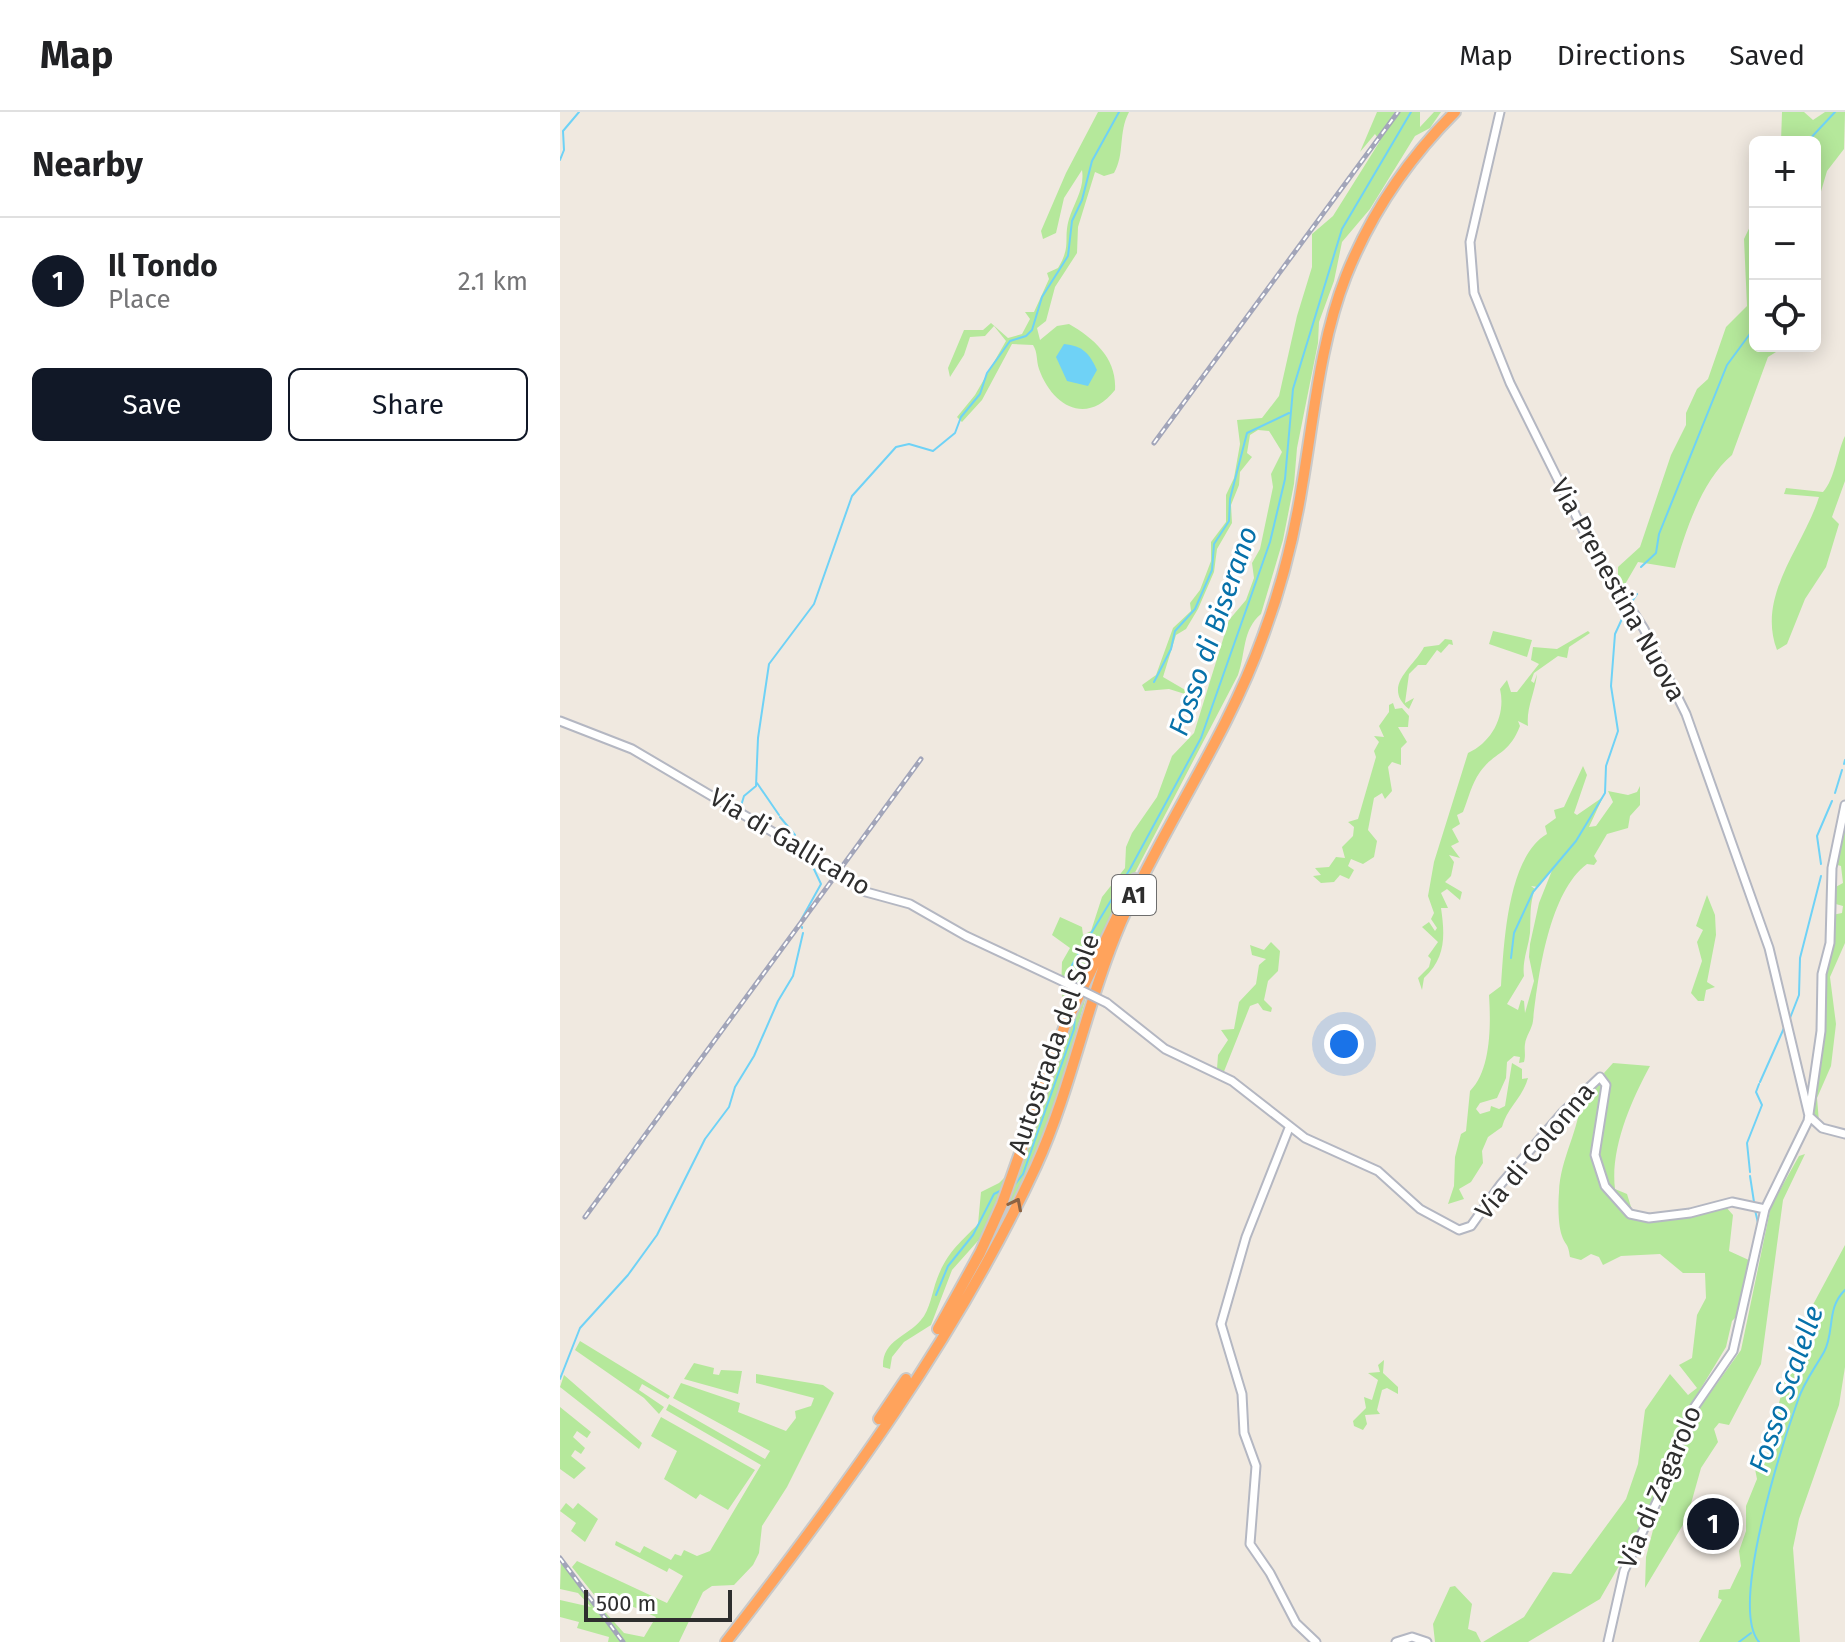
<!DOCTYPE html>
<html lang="en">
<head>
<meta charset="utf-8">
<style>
	:root { --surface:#fff; --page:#f2f2f2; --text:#202124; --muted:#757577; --line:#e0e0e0; --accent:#111827 }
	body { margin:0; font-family:"Fira Sans",sans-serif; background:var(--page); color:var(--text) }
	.controls { position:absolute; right:24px; top:24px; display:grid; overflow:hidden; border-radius:12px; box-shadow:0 4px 20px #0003 }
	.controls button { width:72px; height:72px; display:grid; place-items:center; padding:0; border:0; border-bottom:2px solid var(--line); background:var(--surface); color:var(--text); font:40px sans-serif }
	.scale { position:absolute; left:24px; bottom:20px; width:148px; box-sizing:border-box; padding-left:8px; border:4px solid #2e2e2e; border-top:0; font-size:22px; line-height:28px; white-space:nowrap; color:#2e2e2e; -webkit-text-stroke:6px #fff; paint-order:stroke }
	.you { position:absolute; left:784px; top:932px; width:28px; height:28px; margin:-20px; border:6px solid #fff; border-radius:50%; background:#1a73e8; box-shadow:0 0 0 12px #1a73e833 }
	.badge { display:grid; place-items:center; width:52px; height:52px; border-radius:50%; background:var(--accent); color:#fff; font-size:26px; font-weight:700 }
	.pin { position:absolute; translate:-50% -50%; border:4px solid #fff; box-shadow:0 2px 8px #0006 }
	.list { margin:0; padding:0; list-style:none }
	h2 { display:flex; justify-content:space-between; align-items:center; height:104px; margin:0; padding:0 32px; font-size:34px }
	h2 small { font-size:26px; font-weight:400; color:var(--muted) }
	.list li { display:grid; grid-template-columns:52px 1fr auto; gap:24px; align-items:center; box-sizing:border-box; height:128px; padding:0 32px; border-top:2px solid var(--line) }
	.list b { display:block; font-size:30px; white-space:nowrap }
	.list p { margin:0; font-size:26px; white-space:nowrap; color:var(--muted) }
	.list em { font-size:26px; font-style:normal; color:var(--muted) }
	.actions { display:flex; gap:16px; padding:24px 32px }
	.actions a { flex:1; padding:18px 0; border:2px solid var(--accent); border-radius:12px; text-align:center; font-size:28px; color:var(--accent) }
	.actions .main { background:var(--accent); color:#fff }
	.icon { flex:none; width:44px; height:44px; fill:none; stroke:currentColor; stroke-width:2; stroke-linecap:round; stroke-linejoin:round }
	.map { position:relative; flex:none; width:1285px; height:1530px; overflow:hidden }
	header { display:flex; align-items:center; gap:48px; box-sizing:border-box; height:112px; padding:0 40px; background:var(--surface); border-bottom:2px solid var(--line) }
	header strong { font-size:38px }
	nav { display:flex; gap:44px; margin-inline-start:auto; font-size:28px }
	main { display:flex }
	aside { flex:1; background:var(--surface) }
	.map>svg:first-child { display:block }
</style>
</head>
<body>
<header>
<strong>Map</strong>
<nav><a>Map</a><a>Directions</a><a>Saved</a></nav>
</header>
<main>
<aside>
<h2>Nearby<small></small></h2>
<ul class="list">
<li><span class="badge">1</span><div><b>Il Tondo</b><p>Place</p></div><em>2.1 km</em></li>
</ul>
<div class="actions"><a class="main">Save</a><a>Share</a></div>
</aside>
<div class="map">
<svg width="1285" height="1530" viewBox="0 0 1285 1530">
	<rect width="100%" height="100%" fill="#f0e9e0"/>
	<path fill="#b5e89b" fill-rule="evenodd" d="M538 0H569C558 21 565 42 554 61L544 64 535 60 518 115 517 141 495 175 486 209 477 216 480 228 497 214 509 212C535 227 557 247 555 278 527 314 492 294 479 257 476 248 478 241 473 233L452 232 422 288 402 310 397 305 415 283 446 229 434 214 425 224 410 225 404 243 390 265 388 256 404 218H423L431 211 448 226 462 222 470 207 465 200H474L489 167 487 161 498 156C512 133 503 128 509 107 514 91 525 76 522 58L504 86 496 121 483 127 481 119 506 61Z
		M817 0H860V15L874 0H881L870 16 855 24 810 97 782 130 774 169 759 210 758 231 737 336 734 372 723 428 701 502C682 518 686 541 678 563L545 818 498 984 458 1084 392 1158 371 1213 344 1230 332 1245 330 1257 323 1255C322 1228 347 1225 361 1208 370 1198 372 1180 377 1167 387 1140 400 1131 418 1112L421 1080 439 1071 449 1061 510 912 501 879 502 850 510 836 492 823 500 805 522 815 523 823 531 819 542 785 565 756 566 735 572 721 597 685 612 644 634 621 669 508 686 488 694 466 692 451 700 437 713 375 711 362 722 340 709 319 698 318 690 323 687 341 692 345 680 360 679 373 671 393 672 411 657 437 654 460 638 497 626 517 616 523 603 565 627 579 625 582 609 577 585 579 582 573 596 563 613 516 631 499 630 491 640 478 651 449V430L666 410V383L674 366 680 332 677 308 702 306 719 284 737 204 752 155V122L773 104 820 29 815 22 800 40Z
		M1222 0H1244L1253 8 1265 0H1285L1284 37 1267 59 1255 100V30H1221Z
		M1195 104V234H1230L1232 240H1216L1208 245 1172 343C1142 368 1125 420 1115 456L1078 450 1064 474 1058 465V455L1080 435 1111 343 1126 313V301L1137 277 1148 267 1166 215 1187 194 1184 127Z
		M1285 324V369L1272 405 1279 412 1266 455 1245 487 1227 532 1217 538C1196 483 1244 434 1259 385L1224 382 1226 376 1263 380C1275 367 1277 340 1285 324Z
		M933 519 972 528 967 545 929 532Z
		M1028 519 1030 521 1009 535 1007 546 998 544 974 561 971 569 974 571 977 562C975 581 966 596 968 614L958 609 960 614C948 644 935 639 920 660 911 673 909 685 903 700L897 703 900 712 892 717 899 730 891 734 900 746 889 743 894 750 891 764 885 770 902 780 900 788 887 777 881 781 888 796H881C885 823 886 846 864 866L862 878 858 866 869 855 871 847 868 844 878 830 862 815 869 810 875 819 877 816 871 807 874 801 868 784 874 750 908 641C933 630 946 602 940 577L947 568 951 580H957L979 552 971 548 973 535 997 537Z
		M885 527 892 528 893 533 889 532 881 541 877 538 866 553H858L849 562 845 591 854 586 849 597C821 574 854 555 864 535L879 533Z
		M833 591 835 597 842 596 849 604 848 615H838L847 630 841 636V653L832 650 828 655 832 679 825 687 822 681 814 686 808 718 817 729 814 745 803 752 791 747 788 754 794 758 789 767 780 763 774 770 761 771 753 764 761 763 755 756 769 755 776 745 785 746 782 735 793 724 794 715 788 710 798 707 816 645 814 639 819 630 814 624 824 625 819 614 829 600V593Z
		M1023 654 1027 663 1014 701 1017 703 1043 685 1029 715 1036 714 1053 690 1048 679 1068 683 1077 680 1080 674V693L1070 704 1068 716 1047 722 1034 744 1037 749 1034 753 1027 752C989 780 978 864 973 909 972 917 966 924 965 932 964 939 966 942 964 950L959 951 960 945 954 944 947 950 946 966 937 986 920 991 916 997 920 1002 930 999 931 994 939 997 945 994 952 951 962 957V967L968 966C963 985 947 996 942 1015L928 1025 922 1039 923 1051 911 1070 899 1077 904 1087 888 1092 894 1074 895 1045 901 1022 906 1019 910 979C931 958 931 913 929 883L941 874C944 833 947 745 987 722L985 714 996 706 994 698 1004 695ZM993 756 979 791 970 832 969 845 974 869 965 901 964 889 961 888 958 898 947 892 964 864C962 849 968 837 970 821 971 806 969 793 975 777L971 774 978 775Z
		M1285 705V831L1270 865 1276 912 1271 954 1257 986 1259 1010 1254 1009 1252 1001 1272 803 1282 801 1283 794 1272 791V777L1283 771 1281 754 1274 752Z
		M1147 783 1155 803 1156 823 1147 870 1155 875 1146 878 1144 889H1138L1131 881 1142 849 1137 830 1143 818 1136 814Z
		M711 830 720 839 718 859 708 869 704 888 712 896 711 900 703 898 698 891 690 894 663 962 649 956 657 957 658 943 668 928 661 918 674 917 679 890 696 872 699 853 706 847 692 843 690 833 704 838Z
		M1053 951 1090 954C1071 989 1050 1037 1055 1077L1067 1082 1072 1098C1062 1093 1057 1085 1051 1076 1019 1032 1059 993 1044 961Z
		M1037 968 1043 971 1032 1034 1038 1061 1074 1106 1166 1095 1173 1103 1169 1139 1191 1149 1178 1203 1172 1209 1166 1235 1129 1296 1086 1407 1040 1487 968 1530H923L964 1505 993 1460 1011 1462 1066 1387 1078 1352 1085 1298 1110 1262 1128 1283 1137 1276 1119 1253 1132 1246 1137 1203 1146 1186 1145 1161H1123L1100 1142 1061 1144 1043 1153 1039 1145 1031 1142 1021 1148 1010 1145C1008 1130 1006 1135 1002 1124 998 1113 998 1092 999 1080 1000 1046 1020 1018 1021 984Z
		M1245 1042 1223 1088 1201 1252 1169 1313 1159 1311 1154 1317 1158 1330 1141 1356 1127 1406 1085 1476 1086 1445 1093 1418 1133 1305 1181 1238 1211 1094 1239 1044Z
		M1285 1133V1255L1279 1293 1239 1407 1233 1436 1240 1530H1139L1162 1488 1158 1486 1159 1478 1170 1477 1181 1454 1179 1439 1186 1419V1394L1197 1367 1194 1352 1207 1344 1228 1252 1248 1202Z
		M20 1229 110 1284 108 1287 82 1272 79 1278 104 1295 99 1302 84 1286 15 1238Z
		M824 1248 823 1261 838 1275V1282L827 1276 822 1278 817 1298 820 1302 805 1303 807 1312 803 1318 794 1314 793 1309 806 1296 804 1285 812 1288 818 1268 808 1261 820 1260 818 1253Z
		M134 1251 154 1256 153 1262 159 1263 161 1258 182 1259 178 1282 124 1267Z
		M196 1262 263 1273 274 1281 227 1375 202 1414 199 1441 193 1453 174 1473 152 1474 143 1480 119 1530H48L49 1525 17 1516 19 1510 0 1505V1488L31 1495 18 1481 0 1477 1 1451 64 1521 84 1525 96 1505 58 1488 47 1499 12 1455 17 1449 107 1491 123 1464 109 1456 107 1460 55 1433 56 1429 80 1441 84 1434 111 1448 115 1442 121 1444 124 1438 137 1444 150 1439 201 1353 106 1298 109 1292 205 1347 210 1339 113 1286 121 1271 180 1291 178 1300 226 1319 236 1306 235 1299 251 1294 254 1286 196 1271Z
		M4 1263 82 1331 79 1337 0 1275Z
		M0 1295 31 1320 27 1326 17 1319 13 1325 25 1336 21 1342 15 1338 11 1344 26 1356 14 1367 0 1357Z
		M101 1305 195 1358 168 1398 140 1382 136 1387 104 1367 117 1339 91 1324Z
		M6 1391 13 1397 18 1391 38 1407 25 1430 11 1419 16 1411 0 1399Z
		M895 1474 912 1492 908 1517 916 1520 921 1530H875L873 1512 890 1475Z"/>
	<path fill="#6fd2f6" d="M504 232C523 234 529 241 537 258L528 274 507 269 496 245Z"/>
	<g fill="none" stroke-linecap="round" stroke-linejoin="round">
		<path stroke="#6fd2f6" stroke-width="2" d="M1247 30 1275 0
			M0 48 4 38 3 19 19 0
			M1081 455 1096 441 1099 422 1167 253 1195 215
			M1071 491 1077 482
			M594 570 611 537 615 519 635 497 652 458 654 432 669 409 670 387 687 321 729 301
			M1284 652 1285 648
			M197 671 219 703
			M1275 681 1282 658
			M180 697 184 684 196 674 198 626 209 552 254 492 292 384 336 335 349 332 373 339 395 321 401 305 420 282 427 261 450 229 466 224 472 218 482 185 508 144 512 109 522 88 532 49 559 0
			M220 705 235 723
			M239 741 253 755 261 772 241 808
			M1261 752 1257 724 1272 689
			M242 815V816
			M951 846 954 821 973 780 1016 729 1045 681 1046 654 1058 619 1051 574 1055 522 1067 496
			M510 870 512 853 570 757 641 626 710 430 725 367 733 277 782 117 851 0
			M507 875 509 896
			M1230 906 1239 883 1240 846 1261 764
			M1200 970 1224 916
			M1190 1060 1187 1031 1202 993 1196 980 1199 972
			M1190 1064 1194 1090
			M453 1075 463 1062 514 917 515 904
			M1195 1098 1199 1115
			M376 1183 388 1154 413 1123 434 1082 442 1078
			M0 1267 20 1216 68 1163 97 1123 145 1027 169 995 175 975 194 944 218 889 233 864 243 821
			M1053 1491 1061 1459
			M1179 1530 1191 1521
			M1199 1530C1169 1495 1222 1333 1238 1288 1244 1270 1255 1256 1264 1240 1275 1220 1266 1196 1285 1178"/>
		<g stroke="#b4b7c2" stroke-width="11">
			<path id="secondary" d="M940 0 910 130 914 181 950 271 1031 434 1084 517 1126 602 1209 836 1249 1004
				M0 609 72 637 228 729 270 757
				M283 767 306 780 350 792 406 824 504 870
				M547 891 605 937 672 969 745 1026 818 1059 860 1097 899 1118 911 1114 941 1072 1002 1001 1040 965 1046 973 1035 1043 1045 1074 1070 1102 1089 1106 1130 1101 1172 1090 1205 1097
				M1249 1004 1262 1016 1285 1022
				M729 1016 686 1125 661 1212 682 1282 684 1321 696 1354 690 1432 710 1461 736 1511 756 1530
				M836 1530 852 1525 867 1530
				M1048 1530 1064 1459 1099 1385 1131 1300 1173 1239 1205 1097 1248 1009 1261 919 1262 862 1270 831 1272 756 1285 693"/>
		</g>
		<g stroke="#c9c9c9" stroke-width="14">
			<path id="highway" d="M378 1217 420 1141 442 1092 505 913 575 767
				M319 1307 346 1267
				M166 1530C281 1382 397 1225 476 1054 512 975 527 889 561 810 604 713 667 625 703 524 721 476 734 425 742 374 754 304 760 230 786 164 811 101 848 47 895 0"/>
		</g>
		<use href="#secondary" stroke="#fff" stroke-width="7"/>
		<use href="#highway" stroke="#ffa35c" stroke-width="10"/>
		<g stroke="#a2a5b9" stroke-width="5">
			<path id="rail" d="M594 331 838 0
				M25 1105 361 647
				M0 1446 63 1530"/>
		</g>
		<use href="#rail" stroke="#fff" stroke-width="2" stroke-dasharray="6" stroke-linecap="butt"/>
		<g stroke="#b4b7c2" stroke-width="11" stroke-linecap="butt">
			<path id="secondary-bridge" d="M270 757 283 767
				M504 870 547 891"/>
		</g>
		<use href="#secondary-bridge" stroke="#fff" stroke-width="7"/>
	</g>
	<defs><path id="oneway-chevron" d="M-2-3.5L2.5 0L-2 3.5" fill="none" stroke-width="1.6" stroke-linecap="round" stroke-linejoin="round" transform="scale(2)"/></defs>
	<use stroke="#8c6343" href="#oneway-chevron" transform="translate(456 1092) rotate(-63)"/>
	<g text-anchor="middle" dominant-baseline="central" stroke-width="6" stroke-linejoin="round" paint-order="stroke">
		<rect fill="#fff" stroke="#6d6d6d" stroke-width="2" x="552" y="763" width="44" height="40" rx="6"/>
		<g font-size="24" font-weight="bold" fill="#2e2e2e">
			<text x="574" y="783">A1</text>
		</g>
		<g font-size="26" fill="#2e2e2e" stroke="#fff">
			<text transform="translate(1058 478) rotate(61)">Via Prenestina Nuova</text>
			<text transform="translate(230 730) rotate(31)">Via di Gallicano</text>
			<text transform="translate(494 932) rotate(-71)">Autostrada del Sole</text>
			<text transform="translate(975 1039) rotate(-50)">Via di Colonna</text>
			<text transform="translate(1100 1375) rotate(-67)">Via di Zagarolo</text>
		</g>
		<g font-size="28" font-style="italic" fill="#0671aa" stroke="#fff">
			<text transform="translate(653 519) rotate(-71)">Fosso di Biserano</text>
			<text transform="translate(1226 1277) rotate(-71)">Fosso Scalelle</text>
		</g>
	</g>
</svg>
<div class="controls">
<button>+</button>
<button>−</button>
<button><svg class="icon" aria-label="locate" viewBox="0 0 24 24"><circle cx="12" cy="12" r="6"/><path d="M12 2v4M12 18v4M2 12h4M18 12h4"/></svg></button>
</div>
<div class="scale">500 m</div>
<div class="you"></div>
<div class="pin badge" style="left:1153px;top:1412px">1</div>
</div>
</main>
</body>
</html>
